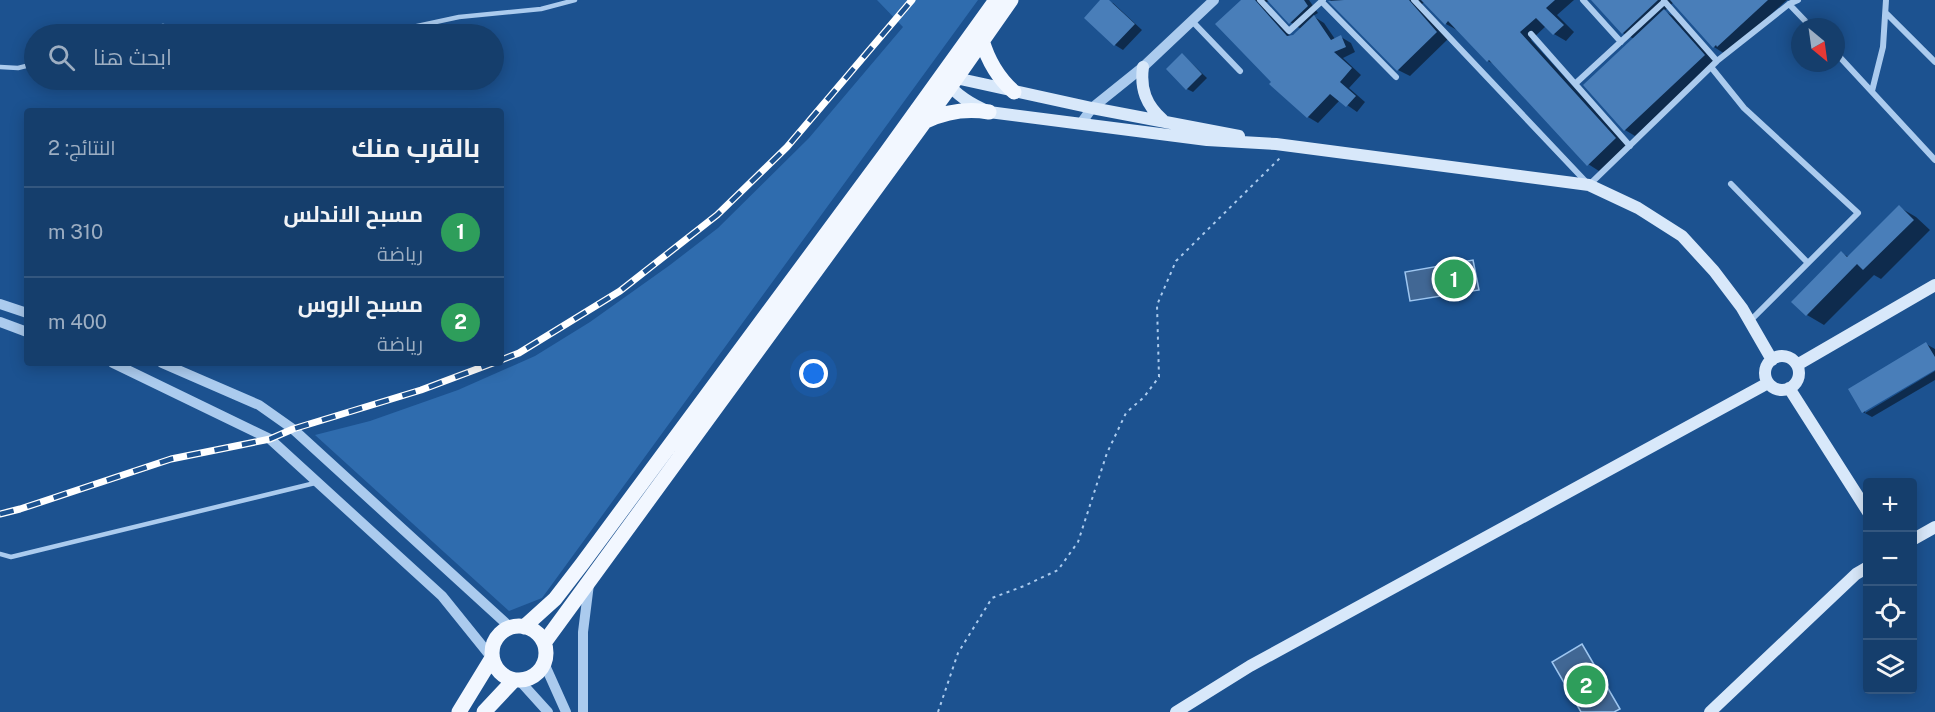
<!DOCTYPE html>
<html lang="ar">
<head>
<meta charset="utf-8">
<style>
	:root { --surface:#153e6c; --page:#1e4572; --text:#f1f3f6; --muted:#9daec2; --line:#34577f; --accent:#fecf69 }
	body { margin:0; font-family:"Public Sans",Cairo,sans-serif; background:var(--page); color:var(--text); direction:rtl }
	.controls { position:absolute; right:18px; bottom:18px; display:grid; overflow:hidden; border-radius:6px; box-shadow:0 3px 15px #0003 }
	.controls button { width:54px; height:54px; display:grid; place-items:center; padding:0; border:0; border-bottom:2px solid var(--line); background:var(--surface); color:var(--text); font:30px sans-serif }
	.compass { position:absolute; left:1791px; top:18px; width:54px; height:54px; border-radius:50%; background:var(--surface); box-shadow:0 3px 15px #0003; rotate:151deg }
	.you { position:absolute; left:814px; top:374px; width:21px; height:21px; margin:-15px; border:4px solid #fff; border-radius:50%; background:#1a73e8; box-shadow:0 0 0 9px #1a73e833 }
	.badge { display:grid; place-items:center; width:39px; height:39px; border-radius:50%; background:var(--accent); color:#fff; font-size:20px; font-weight:700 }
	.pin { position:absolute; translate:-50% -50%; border:3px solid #fff; box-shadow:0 2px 6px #0006 }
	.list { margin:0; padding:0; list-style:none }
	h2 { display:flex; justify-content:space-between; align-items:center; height:78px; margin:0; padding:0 24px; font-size:26px }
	h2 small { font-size:20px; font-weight:400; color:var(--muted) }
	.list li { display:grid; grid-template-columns:39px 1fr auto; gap:18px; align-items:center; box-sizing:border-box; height:90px; padding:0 24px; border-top:2px solid var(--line) }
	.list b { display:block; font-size:22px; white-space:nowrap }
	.list p { margin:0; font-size:20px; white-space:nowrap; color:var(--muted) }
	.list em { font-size:20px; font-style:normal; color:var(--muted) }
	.icon { flex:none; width:33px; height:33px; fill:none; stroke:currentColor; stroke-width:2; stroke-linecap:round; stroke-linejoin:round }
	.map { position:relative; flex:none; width:1935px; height:712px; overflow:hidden; direction:ltr }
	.search { position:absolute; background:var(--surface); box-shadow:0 3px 15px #0003; left:24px; top:24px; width:480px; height:66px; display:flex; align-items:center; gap:15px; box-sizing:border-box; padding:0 21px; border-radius:33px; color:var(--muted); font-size:22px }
	.panel { position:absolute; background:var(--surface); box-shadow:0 3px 15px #0003; left:24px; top:108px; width:480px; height:258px; border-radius:6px; direction:rtl }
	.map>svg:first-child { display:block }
</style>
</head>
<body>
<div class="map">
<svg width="1935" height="712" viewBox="0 0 1935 712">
	<rect width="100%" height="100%" fill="#1c5290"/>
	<path fill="#2f6cae" d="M877 0H978L542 598 509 611 315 435 370 421 458 390 535 356 590 322 670 265 718 228 809 138 903 27Z"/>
	<path fill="#416794" stroke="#9ec6f0" stroke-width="1.5" d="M1473 260 1479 290 1410 301 1405 272Z
		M1582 644 1620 709 1614 712H1581L1552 662Z"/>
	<path fill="#0007" fill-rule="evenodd" d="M1102 0 1113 3 1142 30 1123 50 1115 45Z
		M1243 0H1309L1318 13 1313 16 1324 23 1335 39 1341 37 1351 43 1355 52 1343 58 1361 75 1349 88 1365 102 1357 112 1340 100 1318 123 1308 117 1273 82ZM1270 1 1290 22 1301 29 1291 37 1266 11V2Z
		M1330 0H1574L1557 15 1574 32 1566 41 1554 34 1546 26 1531 40 1627 146 1599 171 1588 164 1496 65 1488 61 1459 29 1457 30 1446 24 1425 2 1420 5 1448 39 1410 76 1398 70Z
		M1593 0H1787L1729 52 1725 54 1714 47 1674 2 1664 11 1675 17 1715 62 1635 136 1625 130 1634 39 1623 33Z
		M1183 55 1207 78 1193 92 1187 89Z
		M1899 207 1916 217 1930 230 1881 279 1874 275 1824 325 1807 315 1841 253 1849 257Z
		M1926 344 1935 349V368L1865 410V413L1935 371V380L1872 417 1863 412 1850 390Z"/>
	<path fill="#497eb9" d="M1100 0H1109L1135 24 1114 46 1084 18Z
		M1241 0H1255L1287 36 1293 35 1314 15 1331 40 1341 35 1346 47 1334 52 1352 68 1340 82 1356 96 1346 107 1330 94 1307 118 1269 84 1271 82 1215 24Z
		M1267 0H1304L1308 6 1289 24Z
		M1344 0H1409L1437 32 1397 71 1328 1Z
		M1421 0H1555L1546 8 1564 25 1553 35 1536 18 1520 32 1616 138 1587 166 1489 60 1487 62 1448 21 1445 25Z
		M1591 0H1658L1622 34Z
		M1670 0H1768L1717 47 1716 45 1713 48Z
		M1664 9 1705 55 1624 131 1583 85Z
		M1182 53 1202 74 1186 90 1166 69Z
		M1899 205 1914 220 1863 270 1857 264 1806 316 1791 302 1841 251 1847 257Z
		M1926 342 1935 357V370L1862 413 1848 389Z"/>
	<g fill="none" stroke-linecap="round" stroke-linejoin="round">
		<path stroke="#abcbee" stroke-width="2" stroke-dasharray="3 4.5" stroke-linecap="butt" d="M938 712 958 653 992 598 1024 586 1058 570 1078 542 1107 453 1126 413 1144 397 1159 377 1157 305 1176 261 1281 157"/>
		<path stroke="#abcbee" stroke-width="4.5" d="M138 34 163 26 195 34
			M362 34 394 31 459 17 541 9 575 0
			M0 67 18 68 34 64
			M0 554 11 557 315 483"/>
		<path stroke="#abcbee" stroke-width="6" d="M1260 0 1289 31 1323 0
			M1414 0 1589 185 1717 61 1789 4 1798 0
			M1583 0 1621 42
			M1664 1 1717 61
			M1322 2 1396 77
			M1789 4 1811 27
			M1886 13 1935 62
			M1192 21 1240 71
			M1531 34 1630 146
			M1836 53 1935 160
			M1711 67 1744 108 1858 213 1750 321
			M1576 83 1664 2
			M1872 91 1883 47 1886 0
			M1731 184 1808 263"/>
		<path stroke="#abcbee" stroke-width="10" d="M1082 122 1092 108 1143 67 1214 0
			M0 304 27 313
			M0 322 27 332
			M113 363 270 439 442 596 492 658
			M162 363 259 405 293 429 511 628
			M544 663 566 712
			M519 680 548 712
			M583 712V632L589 584"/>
		<path stroke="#d8e8fa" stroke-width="12" d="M1143 67C1140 89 1146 105 1163 120
			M951 77 1092 108 1239 136
			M945 80C957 96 971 104 989 112L1207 140 1276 144 1589 185 1638 208 1682 236 1714 271 1742 308 1772 360
			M1765 373a17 17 0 1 1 34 0a17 17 0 1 1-34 0Z
			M1797 365 1935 285
			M1789 388 1868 512
			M1912 540 1935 527
			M1176 712 1250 666 1768 383
			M1710 712 1856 574 1868 567"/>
		<path stroke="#f2f7ff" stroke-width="15" d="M982 40C988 61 997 77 1014 92
			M926 121C947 111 966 108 989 112
			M492 653a27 27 0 1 1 54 0a27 27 0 1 1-54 0Z
			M524 627 555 599 582 564 886 153 996 0
			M544 643 950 87 1011 0
			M459 712 492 658
			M484 712 514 680"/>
		<g stroke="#fff" stroke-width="7">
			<path id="rail" d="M501 360 519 353 620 291 717 215 787 147 912 0
				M0 514 20 509 171 459 270 439 293 429 421 390 493 363"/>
		</g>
		<use href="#rail" stroke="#1c5290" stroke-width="4.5" stroke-dasharray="14" stroke-linecap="butt"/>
	</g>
</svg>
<div class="controls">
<button>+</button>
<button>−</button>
<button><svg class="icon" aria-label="locate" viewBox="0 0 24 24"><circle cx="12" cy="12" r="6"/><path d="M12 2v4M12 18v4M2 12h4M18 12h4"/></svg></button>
<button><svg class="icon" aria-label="layers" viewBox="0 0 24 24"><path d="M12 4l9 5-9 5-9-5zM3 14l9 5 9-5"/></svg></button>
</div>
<svg class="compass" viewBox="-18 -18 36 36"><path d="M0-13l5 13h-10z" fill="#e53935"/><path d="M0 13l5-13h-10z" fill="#9daec2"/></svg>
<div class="you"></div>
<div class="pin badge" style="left:1454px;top:279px;background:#2e9e5b">1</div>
<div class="pin badge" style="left:1586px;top:685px;background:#2e9e5b">2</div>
<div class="search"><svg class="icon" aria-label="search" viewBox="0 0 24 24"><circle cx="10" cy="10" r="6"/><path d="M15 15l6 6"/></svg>ابحث هنا</div>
<section class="panel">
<h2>بالقرب منك<small>النتائج: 2</small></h2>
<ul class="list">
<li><span class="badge" style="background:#2e9e5b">1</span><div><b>مسبح الاندلس</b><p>رياضة</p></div><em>310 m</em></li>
<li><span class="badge" style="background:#2e9e5b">2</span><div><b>مسبح الروس</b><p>رياضة</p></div><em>400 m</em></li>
</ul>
</section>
</div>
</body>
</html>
